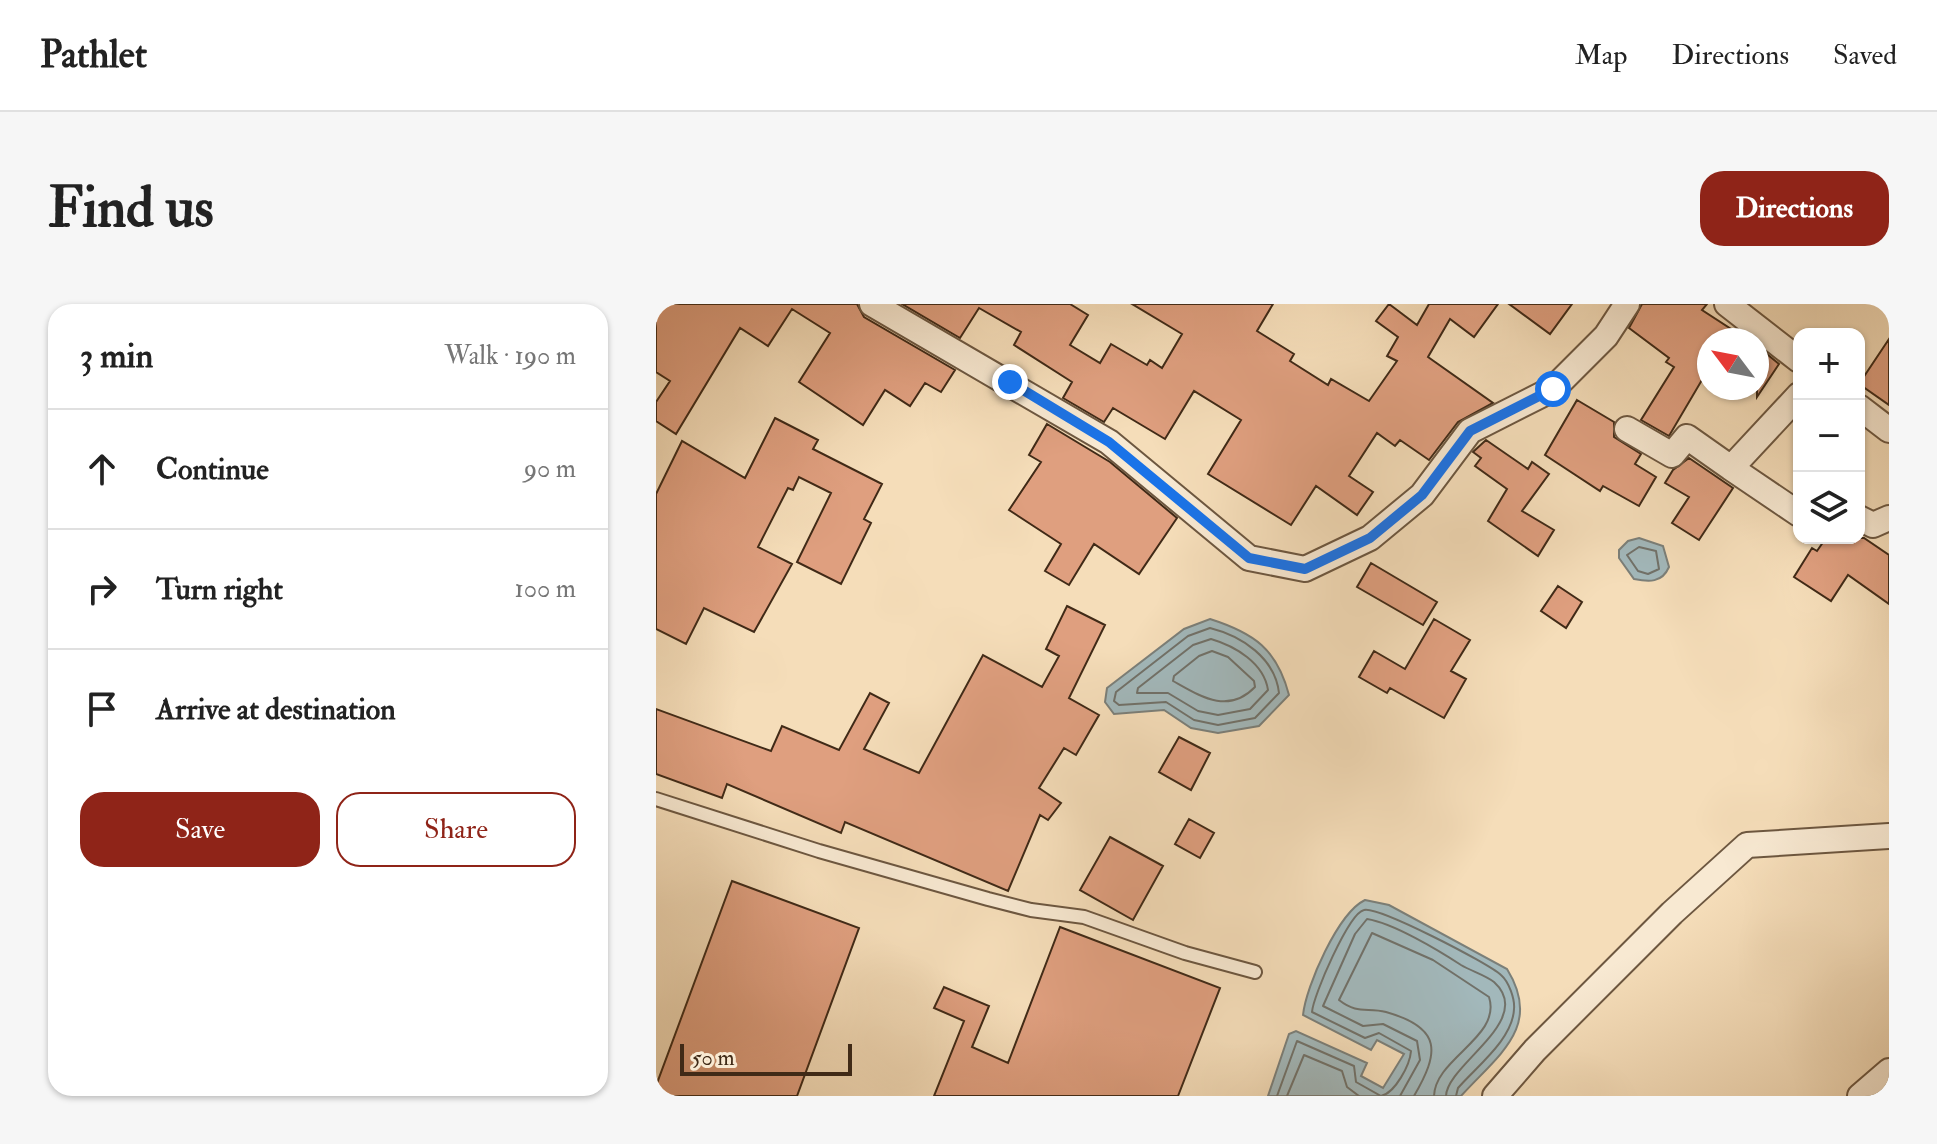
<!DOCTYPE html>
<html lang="en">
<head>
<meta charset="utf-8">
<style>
	:root { --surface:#fff; --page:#f6f6f6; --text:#222; --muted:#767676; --line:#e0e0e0; --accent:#8f2418 }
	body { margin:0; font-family:"IM FELL Double Pica",serif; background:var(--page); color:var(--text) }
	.controls { position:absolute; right:24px; top:24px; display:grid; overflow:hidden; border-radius:16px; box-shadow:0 2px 6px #0004 }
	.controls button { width:72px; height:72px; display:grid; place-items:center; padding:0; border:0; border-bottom:2px solid var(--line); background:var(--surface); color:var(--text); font:40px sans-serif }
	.compass { position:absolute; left:1041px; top:24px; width:72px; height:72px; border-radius:50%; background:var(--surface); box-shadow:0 2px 6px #0004; rotate:302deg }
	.scale { position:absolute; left:24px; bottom:20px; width:172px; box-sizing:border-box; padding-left:8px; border:4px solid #402a17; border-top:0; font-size:22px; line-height:28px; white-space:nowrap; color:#402a17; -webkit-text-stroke:6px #f8e9d2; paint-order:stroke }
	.stop { position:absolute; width:24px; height:24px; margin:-18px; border:6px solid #1a73e8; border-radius:50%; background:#fff }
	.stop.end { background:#1a73e8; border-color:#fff; box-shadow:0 2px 8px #0008 }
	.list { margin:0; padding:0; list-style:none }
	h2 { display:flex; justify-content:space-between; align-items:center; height:104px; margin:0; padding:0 32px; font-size:34px }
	h2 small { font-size:26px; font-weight:400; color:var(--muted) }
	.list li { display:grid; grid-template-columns:52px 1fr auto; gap:24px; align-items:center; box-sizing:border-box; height:120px; padding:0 32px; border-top:2px solid var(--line) }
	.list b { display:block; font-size:30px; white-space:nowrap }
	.list em { font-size:26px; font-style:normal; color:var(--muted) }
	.actions { display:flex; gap:16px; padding:24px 32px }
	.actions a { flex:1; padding:18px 0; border:2px solid var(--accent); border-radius:24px; text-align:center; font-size:28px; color:var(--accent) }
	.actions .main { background:var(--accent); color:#fff }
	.icon { flex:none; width:44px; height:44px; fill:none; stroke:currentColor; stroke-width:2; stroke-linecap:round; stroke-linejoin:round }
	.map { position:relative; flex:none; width:1233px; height:792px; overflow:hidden; border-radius:24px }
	header { display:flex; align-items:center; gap:48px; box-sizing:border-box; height:112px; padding:0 40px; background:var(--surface); border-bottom:2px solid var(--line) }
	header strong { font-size:38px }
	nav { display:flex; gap:44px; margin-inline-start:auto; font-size:28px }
	.intro { display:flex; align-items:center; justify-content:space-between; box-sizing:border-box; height:192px; padding:0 48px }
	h1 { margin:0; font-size:56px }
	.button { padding:20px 36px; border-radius:24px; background:var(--accent); color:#fff; font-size:28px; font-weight:700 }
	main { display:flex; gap:48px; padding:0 48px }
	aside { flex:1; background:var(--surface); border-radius:24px; box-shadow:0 2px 6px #0004 }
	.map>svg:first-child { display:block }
</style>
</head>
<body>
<header>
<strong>Pathlet</strong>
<nav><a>Map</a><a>Directions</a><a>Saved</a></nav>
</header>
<div class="intro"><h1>Find us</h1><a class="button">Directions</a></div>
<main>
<aside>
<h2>3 min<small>Walk · 190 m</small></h2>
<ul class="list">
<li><svg class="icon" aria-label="ahead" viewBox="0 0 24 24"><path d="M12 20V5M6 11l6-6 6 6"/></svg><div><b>Continue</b></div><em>90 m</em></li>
<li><svg class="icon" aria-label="right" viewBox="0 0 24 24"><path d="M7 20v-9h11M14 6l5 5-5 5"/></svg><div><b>Turn right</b></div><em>100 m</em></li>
<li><svg class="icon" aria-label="arrive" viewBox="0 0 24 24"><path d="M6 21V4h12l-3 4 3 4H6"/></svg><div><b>Arrive at destination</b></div></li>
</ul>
<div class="actions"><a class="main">Save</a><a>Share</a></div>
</aside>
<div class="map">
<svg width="1233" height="792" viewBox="0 0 1233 792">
	<rect width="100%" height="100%" fill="#f5ddb9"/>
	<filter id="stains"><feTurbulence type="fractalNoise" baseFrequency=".0025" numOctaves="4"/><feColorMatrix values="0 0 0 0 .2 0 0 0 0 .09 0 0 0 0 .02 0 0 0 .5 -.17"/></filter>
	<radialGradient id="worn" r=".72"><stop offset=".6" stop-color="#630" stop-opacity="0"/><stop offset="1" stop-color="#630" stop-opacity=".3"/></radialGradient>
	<path fill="#a2b8bb" stroke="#7b7f79" stroke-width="2" d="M983 234 1007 242 1013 263C1006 279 993 278 978 275L963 254V246L972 237Z
		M554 315C598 329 621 345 633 391L603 422 562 429 535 424 508 406 458 410 449 398 451 384 528 325Z
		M709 596 733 601 851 665C887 723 842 751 805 792H612L633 730 640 727 711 759 705 772 727 784 748 750 721 736 715 746 647 711C650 682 682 609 709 596Z"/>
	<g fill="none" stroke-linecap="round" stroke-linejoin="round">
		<path stroke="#717169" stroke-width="2" d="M983 243 1000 247 1003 265 992 270 982 267 971 251Z
			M554 324C586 332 619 354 623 389L599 414 562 421 538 416 510 398 463 401 458 397 460 388 532 332Z
			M555 335C579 342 608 359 612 386L594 405 562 411 542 407 512 389H481L482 384 537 341Z
			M556 347 572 353 598 377 599 383C572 411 544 392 517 377L518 372 543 352Z
			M621 792 641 737 698 762 700 778 725 792C739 789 754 761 755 747L723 729 709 734 656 708C657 692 693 609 708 606 722 602 832 659 845 671 853 678 859 695 858 705 857 735 820 763 802 784L800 792
			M631 792 648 751 686 767 691 783 703 792
			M744 792 764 756 761 737 727 720 707 722 667 702 699 630 711 615C737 619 782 646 805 661 815 667 829 671 838 678 880 716 791 760 790 792
			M758 792C783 749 787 724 730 708 711 703 702 711 683 696L716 629 777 656 833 693C846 733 779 754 778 792"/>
	</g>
	<path fill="#df9f7f" stroke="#402a17" stroke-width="2" d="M0 0H201L208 13 299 66 285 88 269 79 254 102 229 86 207 121 143 78 174 29 136 5 112 42 84 24 20 130 0 117V98L14 77 0 68Z
		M246 0H414L432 11 414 41 444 59 455 40 491 61 494 56 506 64 526 30 476 0H617L601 27 638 50 634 57 672 81 675 75 713 97 741 57 731 52 742 33 720 17 733 0 761 21 773 0H842L818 33 794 15 772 53 837 99 802 118 773 156 744 136 739 142 721 129 693 172 717 188 701 211 660 182 635 221 552 170 585 116 538 87 509 135 457 104 448 118 407 94 416 78 358 41 365 28 323 4 304 34Z
		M853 0H916L894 30Z
		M986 0H1051L1046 6 1092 36H1053V64L1013 132 985 116 1018 63 1010 58 1013 54 973 24Z
		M1233 35V101L1203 80Z
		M1101 42 1123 60 1101 93Z
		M921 96 958 118V133L985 150 979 160 1000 173 983 202 947 182 944 187 889 151Z
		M119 114 162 136 157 145 226 180 208 215 215 219 185 280 141 258 175 189 143 173 137 186 132 184 102 243 136 260 98 328 48 304 30 340 0 325V190L26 137 89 174Z
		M391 120 454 158 521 214 483 270 438 240 413 281 389 267 405 240 353 206 385 158 373 151Z
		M830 136 872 165 876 158 893 170 866 207 898 226 882 252 832 217 851 185 819 162 825 154 817 148Z
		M1033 154 1077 184 1043 236 1016 219 1033 193 1009 179 1017 166Z
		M1170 234H1208L1233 251V300L1192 271 1175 297 1138 273 1156 244 1161 247Z
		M715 259 781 298 767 321 701 283Z
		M902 282 926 298 910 324 885 307Z
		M411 302 449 321 413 394 443 411 420 451 408 444 383 484 405 499 392 516 384 511 352 587 189 518 185 529 71 480 66 494 0 470V405L115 447 126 422 183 446 214 389 233 399 208 445 263 469 327 351 386 383 403 352 390 345Z
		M778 315 814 336 795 367 810 375 788 414 734 384 731 389 703 373 718 347 749 365Z
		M523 433 554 449 535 486 503 468Z
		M533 515 558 529 544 554 519 540Z
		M454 533 507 562 477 616 424 586Z
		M76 577 203 624 141 792H0V782Z
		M404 623 564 684 522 792H278L308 717 278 704 288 683 333 702 316 743 352 759Z"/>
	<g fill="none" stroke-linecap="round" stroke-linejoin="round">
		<g stroke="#6d5740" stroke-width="16">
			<path id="service" d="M0 495 163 547 332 595 375 606 428 613 529 649 599 668"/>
		</g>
		<g stroke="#6d5740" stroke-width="28">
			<path id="minor" d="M216 0 453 138 593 254 649 265 714 234 766 191 814 127 897 85 950 32 971 0
				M1071 0 1143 56
				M1203 103 1233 126
				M971 125 1016 151 1031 133 1075 164 1143 91
				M1075 164 1143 210
				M1203 214 1217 221 1233 214
				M839 792 879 746 1016 609 1091 541 1233 532
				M1204 792 1233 767"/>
		</g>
		<use href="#service" stroke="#f8e9d2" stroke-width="12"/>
		<use href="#minor" stroke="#f8e9d2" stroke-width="24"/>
	</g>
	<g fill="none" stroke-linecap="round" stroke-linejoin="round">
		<path stroke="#1a73e8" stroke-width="10" d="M354 78 453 138 593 254 649 265 714 234 766 191 814 127 897 85"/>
	</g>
	<rect width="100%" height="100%" filter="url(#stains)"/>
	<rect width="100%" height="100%" fill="url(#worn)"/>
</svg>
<div class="controls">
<button>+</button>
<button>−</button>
<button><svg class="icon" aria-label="layers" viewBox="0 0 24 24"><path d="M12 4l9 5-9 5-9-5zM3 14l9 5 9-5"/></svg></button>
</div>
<svg class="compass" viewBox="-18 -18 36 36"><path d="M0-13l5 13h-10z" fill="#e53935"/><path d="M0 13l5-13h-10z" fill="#767676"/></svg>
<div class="scale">50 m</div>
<div class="stop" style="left:897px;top:85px"></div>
<div class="stop end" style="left:354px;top:78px"></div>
</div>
</main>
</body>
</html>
